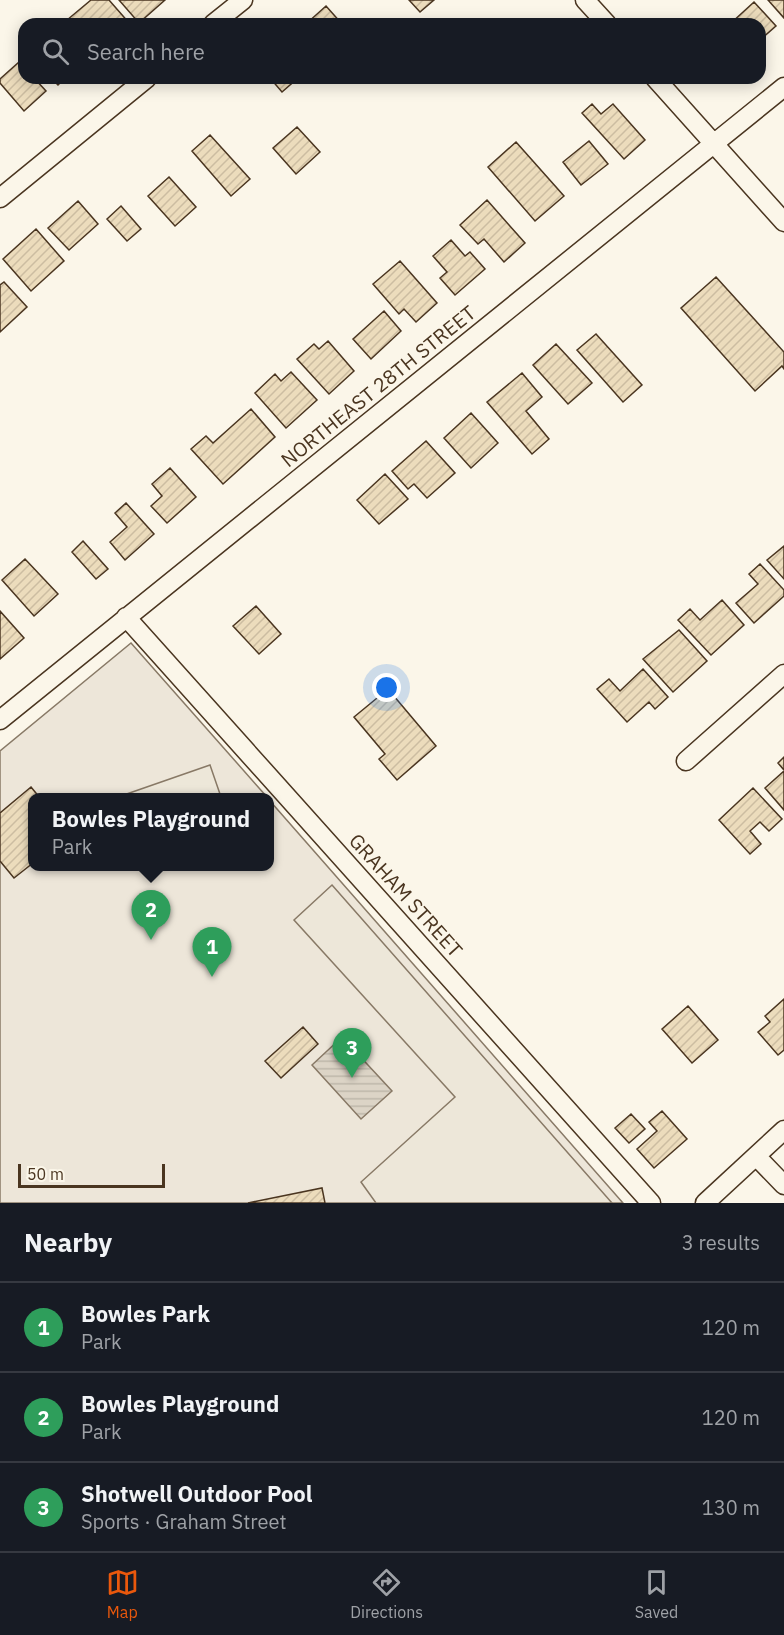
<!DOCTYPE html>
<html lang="en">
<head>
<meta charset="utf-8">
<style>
	:root { --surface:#171b24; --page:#242831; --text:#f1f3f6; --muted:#9ea1a6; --line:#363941; --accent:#ea580c }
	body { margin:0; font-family:"IBM Plex Sans",sans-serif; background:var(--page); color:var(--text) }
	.scale { position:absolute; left:18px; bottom:15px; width:147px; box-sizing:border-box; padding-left:6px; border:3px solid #4a3520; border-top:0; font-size:16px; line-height:21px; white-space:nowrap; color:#4a3520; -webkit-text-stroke:4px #fbf6e9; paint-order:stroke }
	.you { position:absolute; left:387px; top:688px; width:21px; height:21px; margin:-15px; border:4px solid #fff; border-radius:50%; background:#1a73e8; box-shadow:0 0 0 9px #1a73e833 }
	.badge { display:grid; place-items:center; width:39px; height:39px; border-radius:50%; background:var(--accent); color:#fff; font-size:20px; font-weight:700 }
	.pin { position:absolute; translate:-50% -50px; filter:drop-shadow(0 2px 3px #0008) }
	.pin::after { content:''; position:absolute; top:32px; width:21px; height:18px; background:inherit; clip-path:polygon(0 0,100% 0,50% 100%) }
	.popup { position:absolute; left:28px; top:793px; width:246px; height:78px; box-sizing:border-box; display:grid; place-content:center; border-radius:12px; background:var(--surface); filter:drop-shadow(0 2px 4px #0005); font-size:20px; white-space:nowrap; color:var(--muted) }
	.popup b { font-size:22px; color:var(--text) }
	.popup::after { content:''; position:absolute; left:50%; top:100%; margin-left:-12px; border:12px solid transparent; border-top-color:var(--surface) }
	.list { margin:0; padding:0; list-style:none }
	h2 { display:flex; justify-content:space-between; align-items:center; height:78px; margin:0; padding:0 24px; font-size:26px }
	h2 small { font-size:20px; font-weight:400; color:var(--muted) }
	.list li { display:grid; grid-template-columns:39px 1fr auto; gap:18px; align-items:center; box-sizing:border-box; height:90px; padding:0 24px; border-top:2px solid var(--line) }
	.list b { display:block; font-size:22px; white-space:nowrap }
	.list p { margin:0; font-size:20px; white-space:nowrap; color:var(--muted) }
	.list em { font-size:20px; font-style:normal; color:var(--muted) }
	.icon { flex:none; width:33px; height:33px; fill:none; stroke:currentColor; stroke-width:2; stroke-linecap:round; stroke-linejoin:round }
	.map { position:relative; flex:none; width:784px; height:1203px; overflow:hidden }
	.search { position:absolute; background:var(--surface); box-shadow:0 3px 15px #0003; left:18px; right:18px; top:18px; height:66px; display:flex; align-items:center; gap:15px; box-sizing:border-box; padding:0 21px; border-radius:18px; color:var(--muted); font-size:22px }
	.sheet { height:348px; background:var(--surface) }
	nav { display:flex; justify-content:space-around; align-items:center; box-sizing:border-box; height:84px; border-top:2px solid var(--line); background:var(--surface); font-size:16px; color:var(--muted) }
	nav a { display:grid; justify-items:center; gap:3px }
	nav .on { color:var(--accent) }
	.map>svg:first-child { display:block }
</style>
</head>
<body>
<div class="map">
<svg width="784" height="1203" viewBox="0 0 784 1203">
	<defs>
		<pattern id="water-rules" width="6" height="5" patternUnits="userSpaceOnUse" patternTransform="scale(1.5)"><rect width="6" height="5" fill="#dcd4c6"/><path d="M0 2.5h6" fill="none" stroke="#beb7aa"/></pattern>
		<pattern id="building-hatch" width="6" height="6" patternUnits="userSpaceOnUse" patternTransform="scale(1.5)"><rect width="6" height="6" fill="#ecdcbc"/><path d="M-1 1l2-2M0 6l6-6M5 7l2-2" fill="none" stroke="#ccbda1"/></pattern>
	</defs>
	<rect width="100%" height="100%" fill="#fbf6e9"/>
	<path fill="#ede6d9" stroke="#887966" stroke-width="1.5" d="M131 643 267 797 33 798V866H270V801L623 1203H0V751Z"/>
	<path fill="#ede7d9" stroke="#887966" stroke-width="1.5" d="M210 765 221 797H118Z
		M332 885 612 1203H376L361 1182 455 1097 294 920Z"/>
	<path fill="url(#water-rules)" stroke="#887966" stroke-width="1.5" d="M342 1037 392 1091 361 1119 312 1065Z"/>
	<path fill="url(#building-hatch)" stroke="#4a3520" stroke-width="1.5" d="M91 0H109L130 24H70L67 20Z
		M119 0H165L139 23Z
		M409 0H434L420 12Z
		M768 0H784V18Z
		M754 2 776 26 760 40V24H730Z
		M326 6 342 24H306Z
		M19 62 24 67V78H34L46 91 24 111 0 83V79Z
		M51 78H65L58 85Z
		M270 78H298L282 92Z
		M592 104 601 114 613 104 645 140 624 159 582 113Z
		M297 127 320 152 296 174 273 148Z
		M210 135 250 179 231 196 192 151Z
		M589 141 608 164 581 185 563 162Z
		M516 142 564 196 535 221 488 167Z
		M169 177 196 207 175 226 148 196Z
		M487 200 525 243 504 262 484 239 478 244 460 225Z
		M78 201 98 224 69 250 48 228Z
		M121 206 141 229 127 241 107 219Z
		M36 229 64 261 31 291 3 259Z
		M451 240 465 256 470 252 485 269 455 295 440 278 447 272 433 256Z
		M400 261 437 303 416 322 404 309 399 314 373 284Z
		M716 277 784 352V369L782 366 755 391 681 308Z
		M4 282 27 307 0 332V285Z
		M384 311 401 331 371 359 353 339Z
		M596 334 642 385 623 402 577 350Z
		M328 341 354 371 329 394 297 359 314 344 319 349Z
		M556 344 592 383 568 404 533 365Z
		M291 372 317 400 286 428 255 393 275 374 281 381Z
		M522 373 542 397 526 411 549 439 532 454 487 402Z
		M251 409 275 437 223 484 191 449 206 436 213 443Z
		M471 413 498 443 471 468 444 438Z
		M426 441 455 473 427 498 414 484 408 489 392 471Z
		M170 468 196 497 167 523 151 506 162 496 152 484Z
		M385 474 408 499 379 524 357 500Z
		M126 503 154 534 125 560 110 542 127 527 115 513Z
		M83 541 108 569 96 579 72 552Z
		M784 546V579L767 560Z
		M25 559 58 594 34 616 2 580Z
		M760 564 784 590V596L754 623 736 603 758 584 749 574Z
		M722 600 744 625 711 655 678 620 690 609 700 620Z
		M256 606 281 634 259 654 233 626Z
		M0 611 24 638 0 659Z
		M679 630 707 661 673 692 643 659Z
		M643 669 668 697 655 709 649 702 627 722 597 689 609 679 620 691Z
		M388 689 436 746 397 780 379 759 385 754 354 717Z
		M784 757V770L778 763Z
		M784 771V810L765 788Z
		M31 787 40 798H33V863L14 878 0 861V813Z
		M753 788 782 819 769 831 760 822 750 831 761 844 750 854 719 820Z
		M784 999V1050L778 1055 758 1032 770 1022 765 1016Z
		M688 1006 718 1040 692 1063 662 1029Z
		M303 1027 318 1044 281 1078 265 1061Z
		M662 1111 687 1139 654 1168 637 1149 657 1131 649 1122Z
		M631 1114 645 1129 629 1143 615 1128Z
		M322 1188 325 1203H248Z"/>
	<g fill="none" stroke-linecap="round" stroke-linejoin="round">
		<g stroke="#4a3520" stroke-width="21">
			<path id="street" d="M585 0 607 24
				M213 24 243 0
				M655 78 784 222
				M0 198 147 78
				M126 617 651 1203
				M0 720 784 87
				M686 761 784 674
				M756 1156 784 1185
				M705 1203 784 1130"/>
		</g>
		<use href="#street" stroke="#fbf6e9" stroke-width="18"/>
	</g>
	<g text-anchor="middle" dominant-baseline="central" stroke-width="4.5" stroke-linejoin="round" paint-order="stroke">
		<g font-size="20" fill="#4a3520" stroke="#fbf6e9">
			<text transform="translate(378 386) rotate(-39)">NORTHEAST 28TH STREET</text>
			<text transform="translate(406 895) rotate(48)">GRAHAM STREET</text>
		</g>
	</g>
</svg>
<div class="scale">50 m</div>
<div class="you"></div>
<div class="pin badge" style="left:212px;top:977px;background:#2e9e5b">1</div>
<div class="pin badge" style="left:151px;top:940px;background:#2e9e5b">2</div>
<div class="popup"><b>Bowles Playground</b>Park</div>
<div class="pin badge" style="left:352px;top:1078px;background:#2e9e5b">3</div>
<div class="search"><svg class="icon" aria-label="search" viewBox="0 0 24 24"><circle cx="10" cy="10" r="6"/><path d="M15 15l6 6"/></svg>Search here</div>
</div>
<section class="sheet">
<h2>Nearby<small>3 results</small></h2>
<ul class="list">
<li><span class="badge" style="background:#2e9e5b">1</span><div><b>Bowles Park</b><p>Park</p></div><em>120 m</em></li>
<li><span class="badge" style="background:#2e9e5b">2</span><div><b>Bowles Playground</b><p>Park</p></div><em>120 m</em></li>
<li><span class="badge" style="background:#2e9e5b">3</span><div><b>Shotwell Outdoor Pool</b><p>Sports · Graham Street</p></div><em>130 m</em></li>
</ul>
</section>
<nav>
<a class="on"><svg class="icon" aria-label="map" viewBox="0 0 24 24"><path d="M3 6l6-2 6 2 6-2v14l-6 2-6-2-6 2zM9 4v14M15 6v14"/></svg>Map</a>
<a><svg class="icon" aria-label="directions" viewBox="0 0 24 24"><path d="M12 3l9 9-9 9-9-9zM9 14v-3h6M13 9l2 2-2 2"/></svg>Directions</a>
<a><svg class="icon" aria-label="saved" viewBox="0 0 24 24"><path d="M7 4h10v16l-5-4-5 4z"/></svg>Saved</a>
</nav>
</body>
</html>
